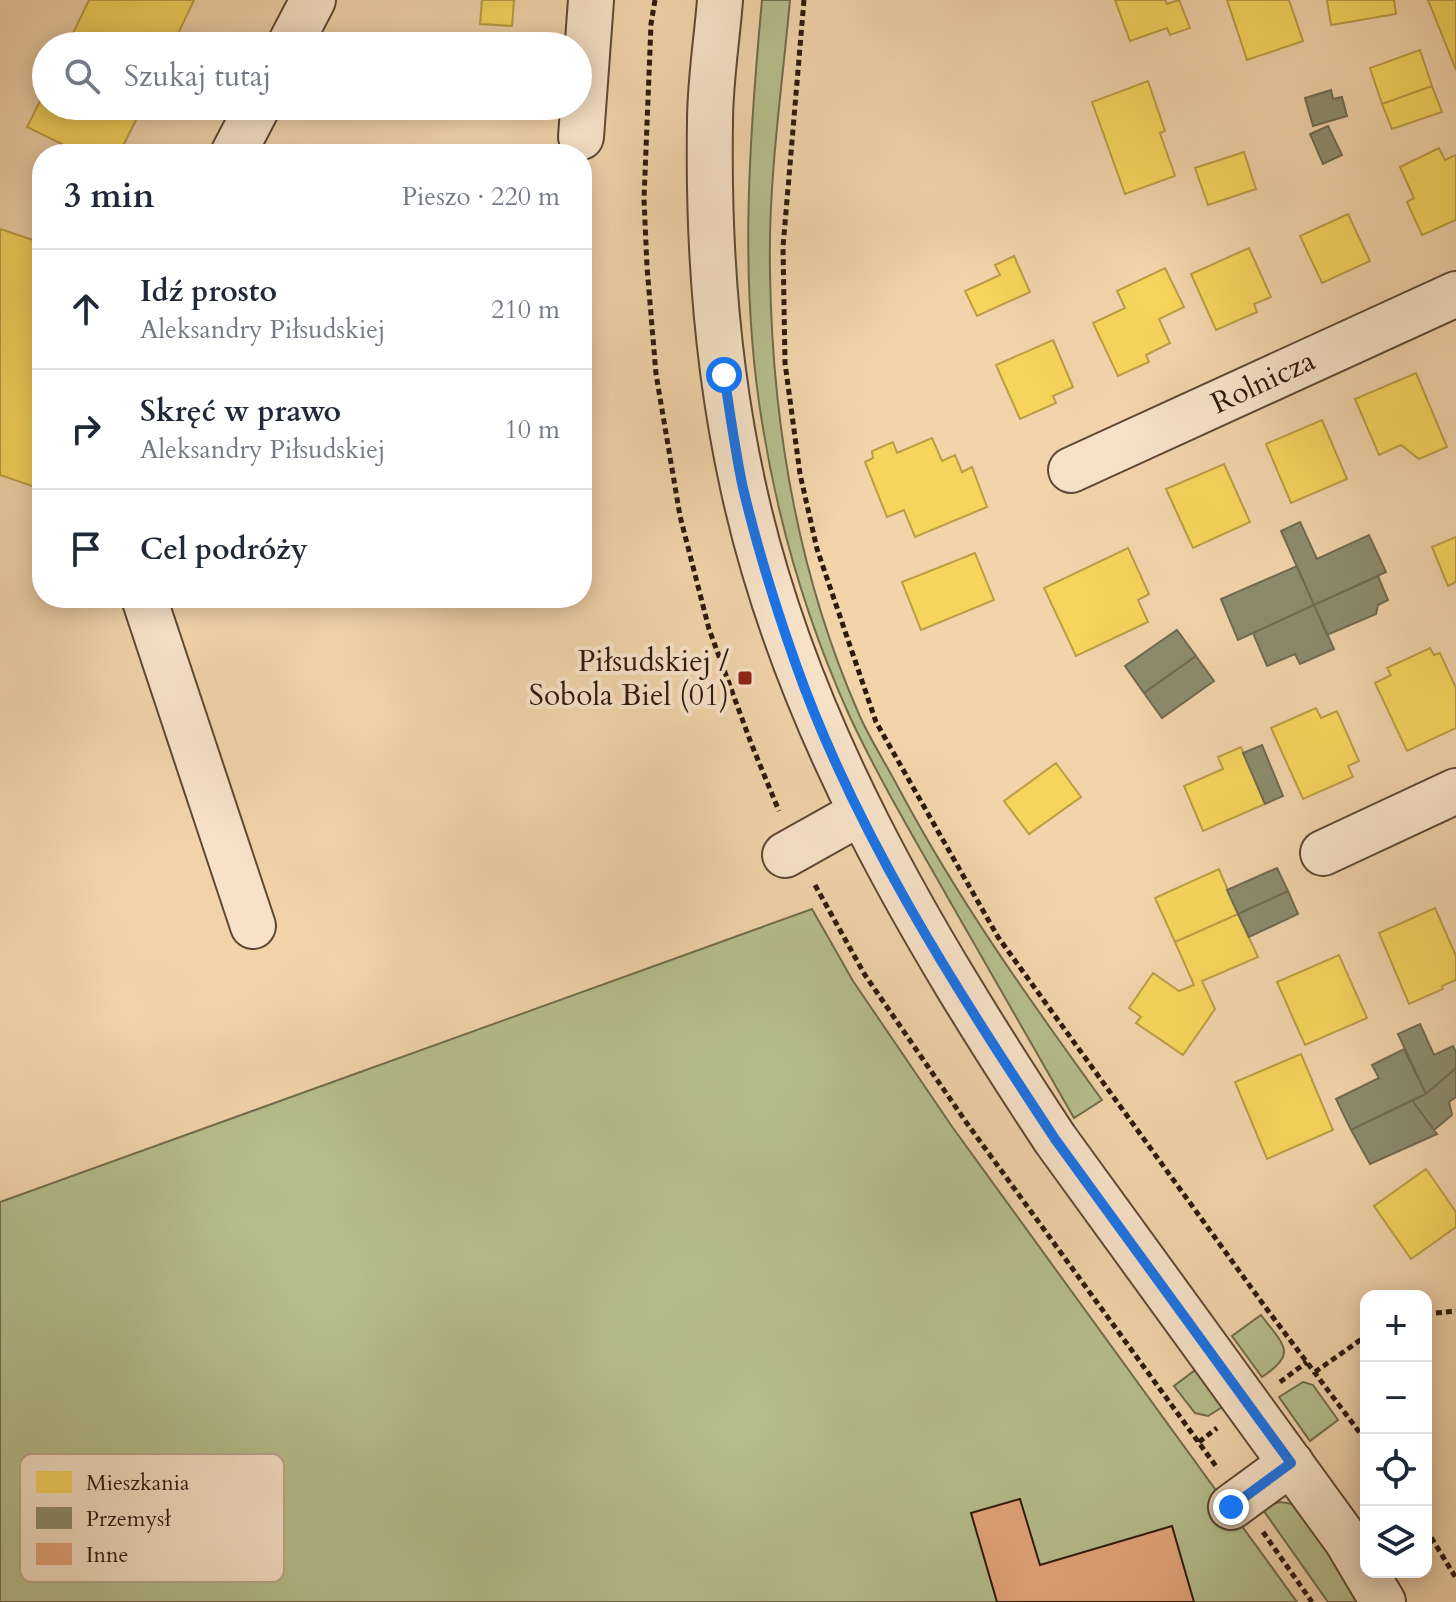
<!DOCTYPE html>
<html lang="pl">
<head>
<meta charset="utf-8">
<style>
	:root { --surface:#fff; --page:#f6f6f7; --text:#1f2937; --muted:#747a83; --line:#e0e1e3 }
	body { margin:0; font-family:Cardo,serif; background:var(--page); color:var(--text) }
	.controls { position:absolute; right:24px; bottom:24px; display:grid; overflow:hidden; border-radius:16px; box-shadow:0 4px 20px #0003 }
	.controls button { width:72px; height:72px; display:grid; place-items:center; padding:0; border:0; border-bottom:2px solid var(--line); background:var(--surface); color:var(--text); font:40px sans-serif }
	.stop { position:absolute; width:24px; height:24px; margin:-18px; border:6px solid #1a73e8; border-radius:50%; background:#fff }
	.stop.end { background:#1a73e8; border-color:#fff; box-shadow:0 2px 8px #0008 }
	.list { margin:0; padding:0; list-style:none }
	h2 { display:flex; justify-content:space-between; align-items:center; height:104px; margin:0; padding:0 32px; font-size:34px }
	h2 small { font-size:26px; font-weight:400; color:var(--muted) }
	.list li { display:grid; grid-template-columns:52px 1fr auto; gap:24px; align-items:center; box-sizing:border-box; height:120px; padding:0 32px; border-top:2px solid var(--line) }
	.list b { display:block; font-size:30px; white-space:nowrap }
	.list p { margin:0; font-size:26px; white-space:nowrap; color:var(--muted) }
	.list em { font-size:26px; font-style:normal; color:var(--muted) }
	.icon { flex:none; width:44px; height:44px; fill:none; stroke:currentColor; stroke-width:2; stroke-linecap:round; stroke-linejoin:round }
	.map { position:relative; flex:none; width:1456px; height:1602px; overflow:hidden }
	.search { position:absolute; background:var(--surface); box-shadow:0 4px 20px #0003; left:32px; top:32px; width:560px; height:88px; display:flex; align-items:center; gap:20px; box-sizing:border-box; padding:0 28px; border-radius:44px; color:var(--muted); font-size:30px }
	.panel { position:absolute; background:var(--surface); box-shadow:0 4px 20px #0003; left:32px; top:144px; width:560px; height:464px; border-radius:32px }
	.map>svg:first-child { display:block }
</style>
</head>
<body>
<div class="map">
<svg width="1456" height="1602" viewBox="0 0 1456 1602">
	<rect width="100%" height="100%" fill="#f2d3aa"/>
	<filter id="stains"><feTurbulence type="fractalNoise" baseFrequency=".0025" numOctaves="4"/><feColorMatrix values="0 0 0 0 .2 0 0 0 0 .09 0 0 0 0 .02 0 0 0 .5 -.17"/></filter>
	<radialGradient id="worn" r=".72"><stop offset=".6" stop-color="#630" stop-opacity="0"/><stop offset="1" stop-color="#630" stop-opacity=".3"/></radialGradient>
	<path fill="#b5be8c" stroke="#716c4d" stroke-width="2" d="M762 0H790C782 89 768 181 770 271 772 421 798 574 858 712 869 738 885 762 898 787 957 898 1028 998 1102 1100L1074 1118C1032 1045 990 971 948 898 914 838 879 779 850 717 808 624 778 523 762 422 739 282 749 140 762 0Z
		M812 909 853 981 953 1128 1297 1602H0V1202Z
		M1261 1315C1283 1345 1299 1353 1262 1377L1232 1336Z
		M1198 1368 1227 1404 1208 1416 1195 1413 1174 1386Z
		M1303 1382 1313 1385 1338 1420 1310 1441 1279 1397Z
		M1280 1502 1293 1504 1307 1517 1358 1602H1328L1261 1507Z"/>
	<path fill="#f6d55c" stroke="#ba9d45" stroke-width="2" d="M89 0H194L172 46H67Z
		M482 0H514L512 26 480 24Z
		M1115 0H1165L1167 4 1179 0 1190 28 1170 35 1167 28 1130 41Z
		M1227 0H1289L1303 41 1247 60Z
		M1327 0H1394L1396 14 1331 25Z
		M1428 0H1456V70Z
		M1420 50 1432 86 1382 104 1370 68Z
		M1148 81 1165 131 1160 133 1175 176 1125 194 1092 102Z
		M1432 86 1442 112 1392 129 1382 104Z
		M46 89V106H143L119 154H82L27 127Z
		M1439 148 1445 160 1456 155V220L1422 235 1407 202 1414 198 1400 167Z
		M1244 152 1256 189 1208 205 1195 168Z
		M1348 214 1370 261 1322 283 1300 236Z
		M0 229 42 243V466L35 487 0 475Z
		M1249 248 1271 297 1254 304 1257 312 1216 330 1191 274Z
		M1014 256 1030 292 977 316 965 291 1000 275 995 265Z
		M1165 268 1184 307 1159 319 1170 343 1146 355 1149 362 1118 376 1093 323 1125 308 1117 291Z
		M1053 340 1073 387 1053 396 1056 403 1020 419 996 365Z
		M1416 373 1447 447 1419 459 1401 445 1379 455 1355 399Z
		M1322 420 1347 479 1291 503 1266 444Z
		M932 438 942 461 955 455 962 472 972 467 987 507 915 537 904 510 887 517 865 462 873 458 872 451 893 442 897 453Z
		M1224 464 1250 522 1193 548 1166 489Z
		M1456 537V582L1448 586 1432 547Z
		M1128 548 1149 594 1138 600 1148 622 1076 656 1044 588Z
		M975 553 994 600 921 630 902 582Z
		M1430 648 1434 655 1440 653 1456 688V728L1407 751 1375 683 1391 675 1387 668Z
		M1316 708 1321 718 1337 711 1359 761 1348 766 1353 777 1303 799 1271 728Z
		M1241 747 1265 804 1203 831 1184 786 1223 769 1218 757Z
		M1056 763 1081 797 1029 834 1004 801Z
		M1219 869 1238 914 1175 942 1155 898Z
		M1435 908 1456 956V980L1442 986 1443 989 1409 1004 1379 933Z
		M1238 914 1258 957 1202 981 1215 1009 1183 1055 1136 1023 1141 1017 1129 1008 1153 973 1179 991 1194 985 1175 942Z
		M1339 955 1367 1018 1305 1045 1277 982Z
		M1301 1054 1333 1130 1267 1159 1235 1082Z
		M1426 1169 1456 1212V1227L1411 1259 1374 1206Z"/>
	<path fill="#8c8c6e" stroke="#706a51" stroke-width="2" d="M1331 90 1333 99 1342 97 1347 116 1313 126 1305 98Z
		M1328 126 1342 155 1323 164 1310 134Z
		M1300 522 1317 559 1369 535 1386 572 1314 605 1281 531Z
		M1297 566 1314 605 1238 640 1221 599Z
		M1378 576 1388 600 1378 605 1376 614 1327 635 1314 605Z
		M1314 605 1334 649 1300 664 1295 654 1267 666 1253 633Z
		M1177 630 1196 656 1144 693 1125 666Z
		M1196 656 1214 681 1162 718 1144 693Z
		M1262 745 1283 796 1265 804 1243 753Z
		M1277 868 1288 891 1238 914 1227 890Z
		M1288 891 1298 914 1249 937 1238 914Z
		M1420 1024 1434 1055 1453 1046 1456 1052V1068L1426 1094 1398 1034Z
		M1404 1049 1426 1094 1351 1130 1336 1099 1379 1078 1372 1065Z
		M1456 1068V1097L1449 1102 1452 1115 1434 1130 1412 1100 1426 1094Z
		M1412 1100 1437 1134 1370 1164 1351 1130Z"/>
	<path fill="#e4a57b" stroke="#2d190e" stroke-width="2" d="M1020 1499 1040 1565 1172 1526 1194 1602H997L971 1513Z"/>
	<g fill="none" stroke-linecap="round" stroke-linejoin="round">
		<g stroke="#5e4835" stroke-width="48">
			<path id="minor" d="M720 0C717 40 710 81 710 122 708 243 717 368 743 486 795 726 922 937 1055 1139L1347 1541 1383 1602
				M289 46 313 0
				M581 137 591 0
				M233 154 258 106
				M1071 470 1456 294
				M144 598 253 926
				M1323 853 1456 791
				M785 855 860 813
				M1231 1507 1291 1463"/>
		</g>
		<path stroke="#2d190e" stroke-width="5" stroke-dasharray="6 4" stroke-linecap="butt" d="M655 0 651 24 644 199 647 267 656 374 680 516 709 629 751 743 779 811
			M804 0 783 247 785 363 800 474 817 549 876 722 998 937 1263 1304 1366 1441
			M815 885 865 975 966 1122 1218 1469
			M1426 1314 1456 1311
			M1315 1372 1366 1336
			M1280 1382 1307 1362
			M1199 1442 1217 1428
			M1426 1529 1456 1578
			M1263 1532 1312 1602"/>
		<use href="#minor" stroke="#f7e2c8" stroke-width="44"/>
	</g>
	<g fill="none" stroke-linecap="round" stroke-linejoin="round">
		<path stroke="#1a73e8" stroke-width="10" d="M724 375C730 412 735 451 743 488 757 547 775 605 795 662 855 833 956 989 1055 1139L1291 1463 1231 1507"/>
	</g>
	<rect fill="#8f2418" stroke="#f7e2c8" stroke-width="3" x="737" y="670" width="16" height="16" rx="4"/>
	<g text-anchor="middle" dominant-baseline="central" stroke-width="8" stroke-linejoin="round" paint-order="stroke">
		<g font-size="30" fill="#2d190e" stroke="#f7e2c8">
			<text transform="translate(1263 382) rotate(-25)">Rolnicza</text>
		</g>
		<g font-size="30" fill="#2d190e" stroke="#f7e2c8" text-anchor="end">
			<text x="729" y="661">Piłsudskiej /<tspan x="729" dy="34">Sobola Biel (01)</tspan></text>
		</g>
	</g>
	<rect x="20" y="1454" width="264" height="128" rx="12" fill="#f7e2c8" stroke="#baa690" stroke-width="2"/>
	<rect x="36" y="1471" width="36" height="22" fill="#f6d55c"/>
	<rect x="36" y="1507" width="36" height="22" fill="#8c8c6e"/>
	<rect x="36" y="1543" width="36" height="22" fill="#e4a57b"/>
	<g font-size="22" fill="#2d190e">
		<text x="86" y="1490">Mieszkania</text>
		<text x="86" y="1526">Przemysł</text>
		<text x="86" y="1562">Inne</text>
	</g>
	<rect width="100%" height="100%" filter="url(#stains)"/>
	<rect width="100%" height="100%" fill="url(#worn)"/>
</svg>
<div class="controls">
<button>+</button>
<button>−</button>
<button><svg class="icon" aria-label="locate" viewBox="0 0 24 24"><circle cx="12" cy="12" r="6"/><path d="M12 2v4M12 18v4M2 12h4M18 12h4"/></svg></button>
<button><svg class="icon" aria-label="layers" viewBox="0 0 24 24"><path d="M12 4l9 5-9 5-9-5zM3 14l9 5 9-5"/></svg></button>
</div>
<div class="stop" style="left:724px;top:375px"></div>
<div class="stop end" style="left:1231px;top:1507px"></div>
<div class="search"><svg class="icon" aria-label="search" viewBox="0 0 24 24"><circle cx="10" cy="10" r="6"/><path d="M15 15l6 6"/></svg>Szukaj tutaj</div>
<section class="panel">
<h2>3 min<small>Pieszo · 220 m</small></h2>
<ul class="list">
<li><svg class="icon" aria-label="ahead" viewBox="0 0 24 24"><path d="M12 20V5M6 11l6-6 6 6"/></svg><div><b>Idź prosto</b><p>Aleksandry Piłsudskiej</p></div><em>210 m</em></li>
<li><svg class="icon" aria-label="right" viewBox="0 0 24 24"><path d="M7 20v-9h11M14 6l5 5-5 5"/></svg><div><b>Skręć w prawo</b><p>Aleksandry Piłsudskiej</p></div><em>10 m</em></li>
<li><svg class="icon" aria-label="arrive" viewBox="0 0 24 24"><path d="M6 21V4h12l-3 4 3 4H6"/></svg><div><b>Cel podróży</b></div></li>
</ul>
</section>
</div>
</body>
</html>
